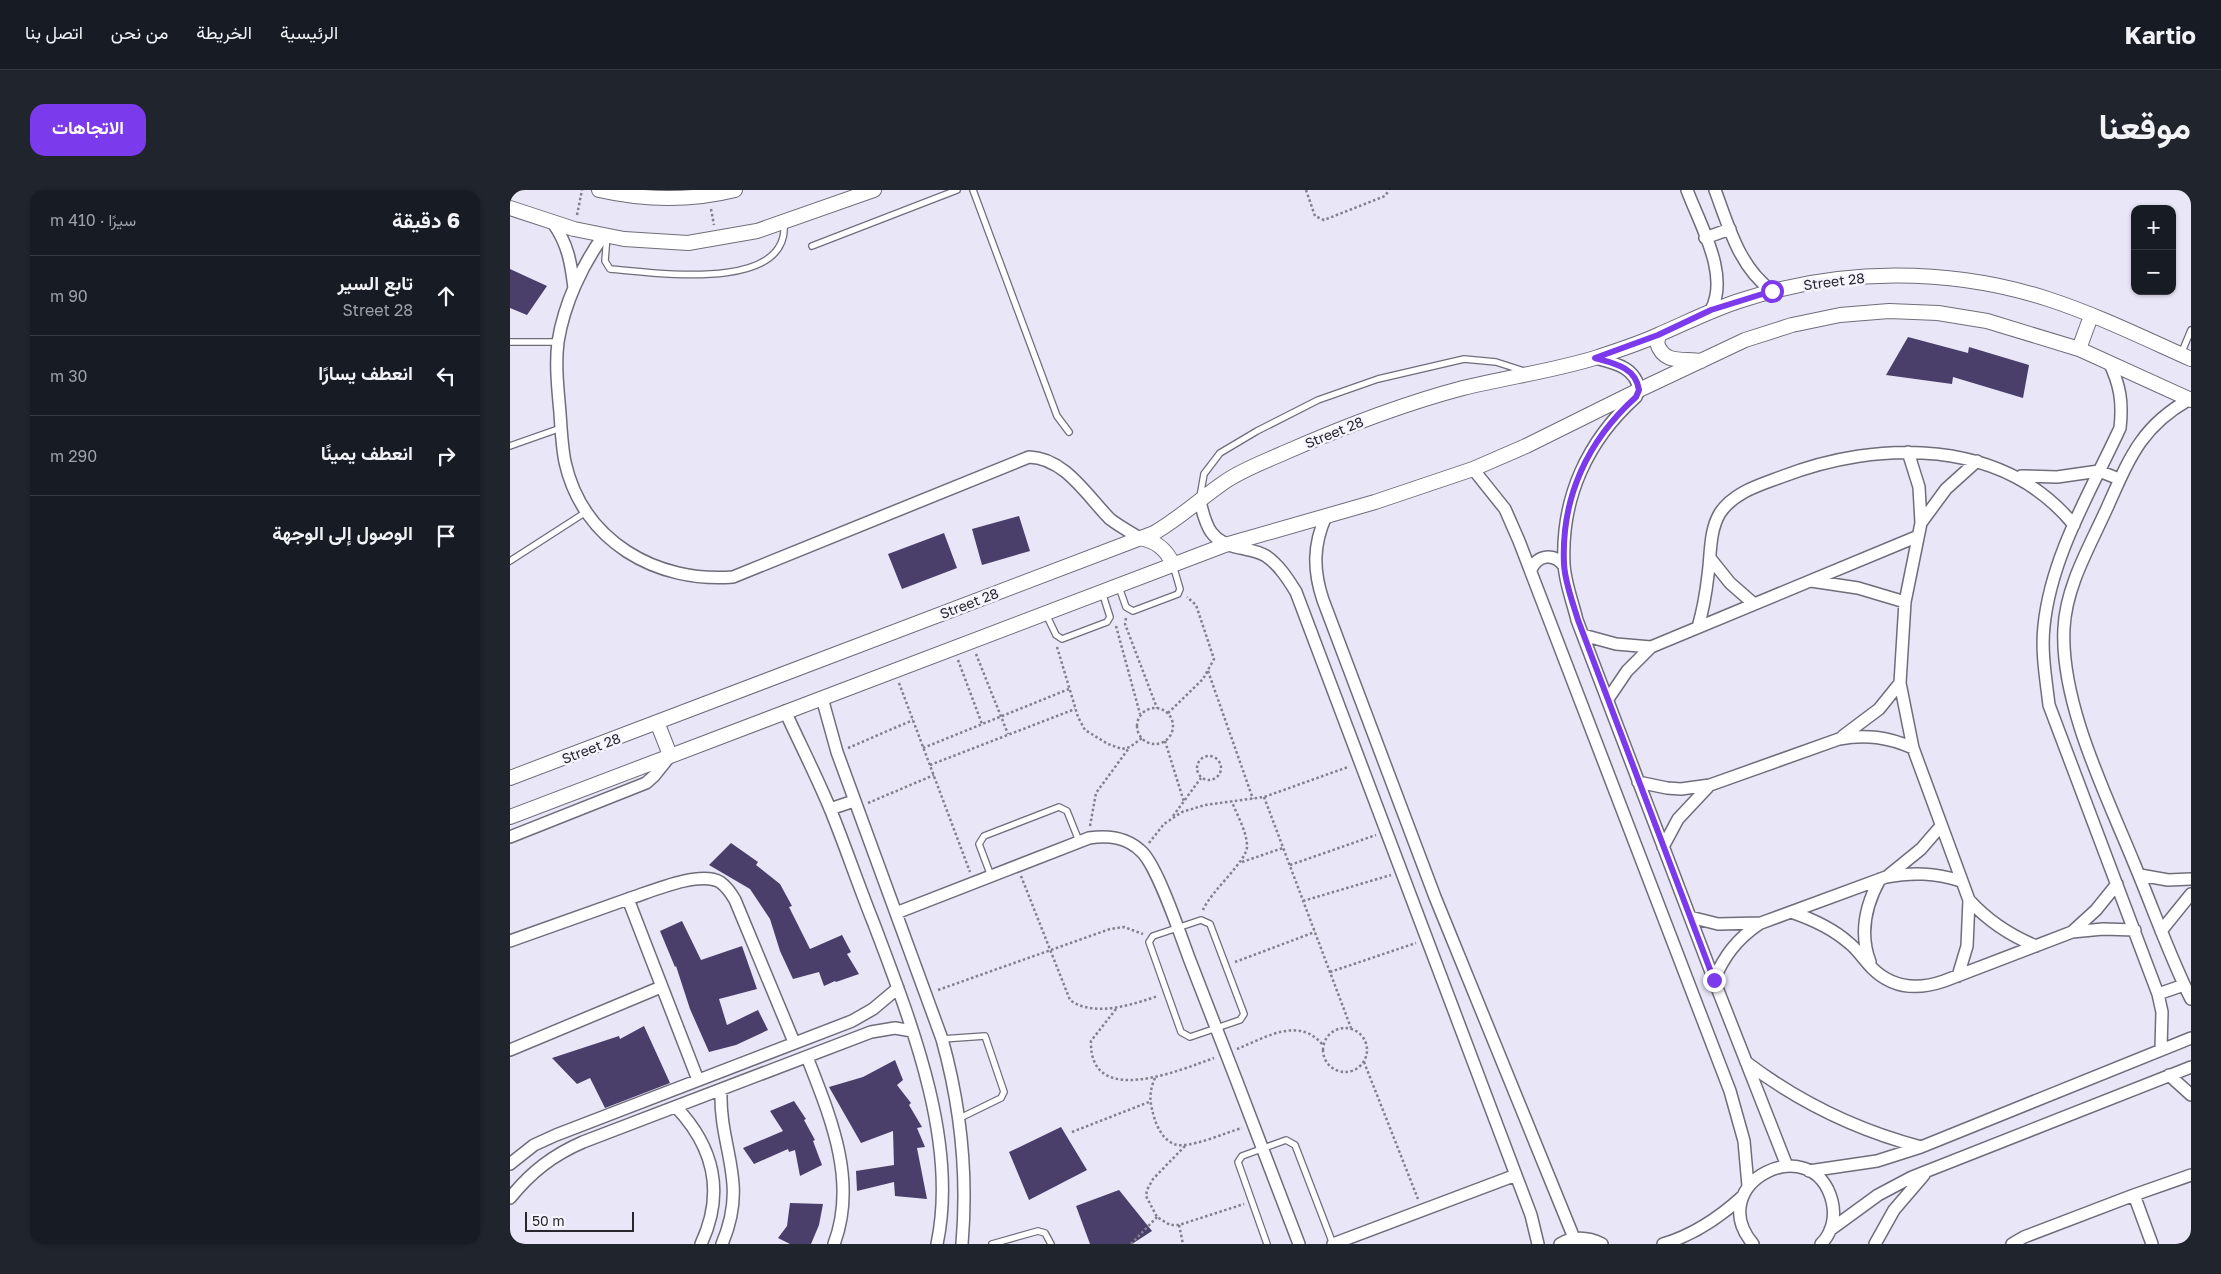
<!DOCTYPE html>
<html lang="ar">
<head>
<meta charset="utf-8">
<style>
	:root { --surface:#171b24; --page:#20242c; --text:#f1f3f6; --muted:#9ea1a6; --line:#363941; --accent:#7c3aed }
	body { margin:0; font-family:"Golos Text",Vazirmatn,sans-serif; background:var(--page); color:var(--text); direction:rtl }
	.controls { position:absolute; right:15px; top:15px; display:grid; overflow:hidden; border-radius:10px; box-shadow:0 1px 4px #0004 }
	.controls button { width:45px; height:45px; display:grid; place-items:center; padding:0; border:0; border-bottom:1px solid var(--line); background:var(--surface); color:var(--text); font:25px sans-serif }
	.scale { position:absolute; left:15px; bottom:12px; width:109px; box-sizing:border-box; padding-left:5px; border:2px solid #29272d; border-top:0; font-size:14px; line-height:18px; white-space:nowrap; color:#29272d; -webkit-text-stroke:4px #f6f4fe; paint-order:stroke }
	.stop { position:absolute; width:15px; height:15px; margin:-11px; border:4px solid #7c3aed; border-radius:50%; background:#fff }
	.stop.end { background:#7c3aed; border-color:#fff; box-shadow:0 1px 5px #0008 }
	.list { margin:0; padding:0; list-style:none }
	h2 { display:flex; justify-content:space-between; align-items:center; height:65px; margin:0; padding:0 20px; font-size:21px }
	h2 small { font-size:16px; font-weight:400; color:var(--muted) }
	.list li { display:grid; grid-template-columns:32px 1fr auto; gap:15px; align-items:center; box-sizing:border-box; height:80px; padding:0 20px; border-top:1px solid var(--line) }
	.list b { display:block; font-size:19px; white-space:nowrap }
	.list p { margin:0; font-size:16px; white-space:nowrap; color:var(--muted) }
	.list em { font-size:16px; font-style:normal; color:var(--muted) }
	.icon { flex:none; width:28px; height:28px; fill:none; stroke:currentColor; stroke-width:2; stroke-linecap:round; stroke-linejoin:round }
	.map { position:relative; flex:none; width:1681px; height:1054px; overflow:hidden; direction:ltr; border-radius:15px }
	header { display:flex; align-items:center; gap:30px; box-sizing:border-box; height:70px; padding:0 25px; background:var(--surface); border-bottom:1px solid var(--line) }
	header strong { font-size:24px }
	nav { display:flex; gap:28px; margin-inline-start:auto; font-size:18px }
	.intro { display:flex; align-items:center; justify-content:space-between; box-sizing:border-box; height:120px; padding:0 30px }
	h1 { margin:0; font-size:35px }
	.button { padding:12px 22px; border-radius:15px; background:var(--accent); color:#fff; font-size:18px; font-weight:700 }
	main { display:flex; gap:30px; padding:0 30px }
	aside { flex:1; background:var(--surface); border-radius:15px; box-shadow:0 1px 4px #0004 }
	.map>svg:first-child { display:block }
</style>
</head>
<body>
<header>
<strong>Kartio</strong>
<nav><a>الرئيسية</a><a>الخريطة</a><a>من نحن</a><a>اتصل بنا</a></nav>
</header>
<div class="intro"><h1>موقعنا</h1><a class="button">الاتجاهات</a></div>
<main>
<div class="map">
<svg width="1681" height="1054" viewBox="0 0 1681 1054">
	<rect width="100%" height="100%" fill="#e9e6f7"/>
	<path fill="#493f6a" d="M0 79 37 96 17 125 0 118Z
		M1398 147 1458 163 1459 157 1519 175 1513 208 1443 187 1442 194 1376 185Z
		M509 326 520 361 472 375 462 339Z
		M434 343 447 378 392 399 378 364Z
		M221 653 248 672 246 675 270 694 282 716 279 717 300 759 332 745 341 762 337 764 349 784 326 792 325 791 314 796 309 782 283 789 270 761 260 729 240 699 199 675Z
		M172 731 191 770 232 756 247 799 209 809 217 835 248 820 258 840 226 855 199 862 180 819 166 776 165 777 150 741Z
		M134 836 160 893 95 918 80 888 67 894 42 868 109 846 110 849Z
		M385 870 393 890 387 895 401 913 399 915 412 937 407 938 415 957 407 958 417 1009 385 1006 384 992 347 1001 346 981 384 975 383 941 351 953 319 897 353 887Z
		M284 911 296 929 294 930 305 950 303 951 312 975 290 986 285 960 279 962 278 959 244 974 233 958 273 941 260 921Z
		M551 937 577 980 519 1010 499 962Z
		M609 1000 642 1041 622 1054H580L566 1016Z
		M280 1013 313 1014 309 1035 301 1054H280L268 1048 277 1036Z"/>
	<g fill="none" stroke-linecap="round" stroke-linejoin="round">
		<g stroke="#6f6d7b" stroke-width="8">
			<path id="service" d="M463 0 547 226 559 242
				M97 45 95 71 100 79C141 82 280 104 274 33
				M302 56 447 0
				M0 152H48
				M1671 164 1681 140
				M0 256 51 238
				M690 307 694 284 710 263 747 241 808 210 868 189 954 169 986 172 1014 181
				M0 371 76 322
				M609 397 616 417 623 421 668 404 670 399 663 375
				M536 424 546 445 552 449 597 432 600 427 592 402
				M481 686 469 654 474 646 549 617 557 621 569 651
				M691 730 700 734 734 824 730 830 680 847 671 842 639 752 643 746Z
				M432 849 475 846 494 902 491 908 450 928
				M482 1054 528 1041 535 1043 541 1054
				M757 1054 728 972 732 966 776 950 785 955 823 1054"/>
		</g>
		<g stroke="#6f6d7b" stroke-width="14">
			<path id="minor" d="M1177 0C1190 35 1220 85 1201 120
				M1205 0C1219 37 1229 77 1262 101
				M43 33C58 54 61 73 64 98
				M94 45C72 75 54 114 48 152 45 175 48 200 50 223 51 239 52 257 55 272 73 352 147 393 223 387L519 267C555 268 577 306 600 329 609 336 620 342 630 348
				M1195 48 1220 39
				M1085 168C1104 173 1126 177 1129 200L1126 207C1077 251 1051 308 1054 374 1055 393 1063 413 1067 430L1204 790 1277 976
				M1599 172C1610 195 1613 212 1610 238 1581 301 1541 366 1534 436 1531 462 1536 489 1539 515L1648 804 1652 822 1651 859
				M1680 209C1631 236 1619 269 1597 318 1580 356 1556 396 1554 438 1550 513 1596 604 1624 673 1643 718 1659 765 1681 809
				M1398 262 1409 297 1411 333
				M963 279 995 319 1009 351 1220 901 1234 951 1238 996
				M1511 286 1547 287 1589 281 1609 289
				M690 311C696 338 701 352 730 358 738 360 748 361 756 366 769 375 778 389 786 402L1021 1025 1028 1054
				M816 326C803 355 803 380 813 410L925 707 1064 1048
				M1200 368 1220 393 1244 414
				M1021 380C1027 365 1044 362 1054 376
				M1301 391 1348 398 1395 412
				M1188 437C1193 420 1196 403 1198 385 1201 365 1199 341 1210 323 1224 302 1250 295 1271 287 1369 249 1493 248 1564 335
				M1073 445 1106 454 1141 457
				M312 508 327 562 432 849C451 917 458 984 452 1054
				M1098 509 1117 481 1141 457 1406 347
				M275 521C290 554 307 587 321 621 336 658 349 697 364 734 400 830 449 951 427 1054
				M1333 546 1369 519 1390 493
				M1128 592 1157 598 1171 599 1200 595 1329 549C1356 544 1378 547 1403 558
				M320 619 344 611
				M0 647 136 593 144 586 160 566
				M1153 657 1168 629 1198 597
				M1379 685 1411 659 1430 637
				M1630 685 1658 690 1681 689
				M118 709C140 702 189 680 210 692 217 697 221 703 225 710L284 852
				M1459 710C1478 731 1499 745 1526 756
				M1281 722C1302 729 1322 738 1339 753 1348 760 1354 770 1362 778 1383 799 1408 800 1434 791L1562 742 1593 739 1625 740
				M386 723 579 648C599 645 617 647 632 662 648 678 670 744 679 768 716 863 753 959 789 1054
				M1180 727 1208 734 1251 733 1376 687C1403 682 1425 683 1451 691
				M1563 741 1586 720 1607 694
				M1651 741 1681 704
				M0 751 118 709 188 890
				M1360 772C1349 743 1355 716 1370 689
				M1448 786 1457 756 1459 710 1403 558 1390 493 1395 412 1411 333 1436 299 1467 271
				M1204 790C1214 766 1227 749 1249 734
				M1648 804 1674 795
				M0 860 151 797
				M297 867C320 926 348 991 324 1054
				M1236 872C1290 913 1346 940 1411 957
				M1659 885 1681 905
				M211 900C209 960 239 991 212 1054
				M166 917C204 957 215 1003 191 1054
				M0 974 24 955 46 945 342 831 363 819 388 798
				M1299 981 1367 971 1411 957 1681 848
				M1624 1005 1681 985
				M0 1008C21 982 43 965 73 952L361 842 385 838 402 841
				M1320 1040 1368 1005 1402 987 1681 877
				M823 1054 1006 985
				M1050 1054C1064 1046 1078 1047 1092 1054
				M1153 1054C1184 1045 1210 1027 1233 1006
				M1243 1054C1192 993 1303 938 1322 1011 1326 1027 1322 1043 1311 1054
				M1365 1054 1384 1020 1414 985
				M1502 1054 1514 1047 1624 1005 1642 1054"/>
		</g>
		<g stroke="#6f6d7b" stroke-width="16">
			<path id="tertiary" d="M89 0C133 10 181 11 225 0
				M0 18 64 39 114 49 178 53 247 41 364 0
				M1149 145 1147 153C1154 175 1173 168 1191 171
				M1569 159 1581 126
				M630 348C646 351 656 359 663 374
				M147 532 160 565
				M0 588 644 343C670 328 691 308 716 291 734 279 756 271 776 262 833 237 892 214 953 198 997 187 1044 181 1088 167 1109 160 1131 153 1150 144 1178 132 1203 119 1232 110 1330 78 1439 77 1538 109 1587 125 1634 148 1681 169
				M0 627 715 355 865 312 963 279 1016 256 1129 200 1235 150 1282 135 1330 125 1379 121 1428 123 1477 131 1569 159 1681 210"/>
		</g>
		<path stroke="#82808b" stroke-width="2.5" stroke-dasharray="2.5 2.5" stroke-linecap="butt" d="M796 0 805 26 814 30 875 6 879 0
			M201 19 204 35
			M67 25 72 0
			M616 428 615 434 647 518
			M606 436 630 524
			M547 457 568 527 575 540 598 554 612 559 620 557 632 548
			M466 464 498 544
			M448 470 472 534
			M698 481 743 609
			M389 493 460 682
			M627 536a18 18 0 1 1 36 0a18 18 0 1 1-36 0Z
			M658 523 693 489 704 469 686 415 677 407
			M655 551 674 612
			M338 558 403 530
			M413 558 559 499
			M687 578a12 12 0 1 1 24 0a12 12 0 1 1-24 0Z
			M420 575 565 519
			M754 607 841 838
			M358 613 424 585
			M663 626 691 588
			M580 636 586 603 619 558
			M639 653 654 634 672 622 695 615 754 607 838 577
			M732 672 773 658
			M780 675 866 645
			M511 686 560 810C584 828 624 814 648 806
			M793 711 881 685
			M693 720C701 701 738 670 737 656 737 642 727 625 722 612
			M725 772 805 742
			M820 782 906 753
			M428 800 600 739 614 737 633 744
			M606 819 581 851C579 919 670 880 704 868
			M813 860a22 22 0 1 1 44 0a22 22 0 1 1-44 0Z
			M727 859C755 848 788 826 812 854
			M854 872 908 1009
			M645 888C638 904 640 914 645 930 648 939 654 950 664 954 677 960 717 942 732 938
			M562 942 639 912
			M675 956 643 989 637 1000 636 1006 647 1027 660 1035H669L734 1014
			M669 1035 673 1054
			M621 1054 647 1027"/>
		<use href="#service" stroke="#fff" stroke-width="5.5"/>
		<use href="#minor" stroke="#fff" stroke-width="11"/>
		<use href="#tertiary" stroke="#fff" stroke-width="14"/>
	</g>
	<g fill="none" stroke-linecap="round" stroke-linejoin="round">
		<path stroke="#7c3aed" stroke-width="6" d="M1204 790 1068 430C1063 413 1055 393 1054 374 1051 308 1077 251 1126 207L1129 200C1126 177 1103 173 1085 168L1148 145 1201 120 1262 101"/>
	</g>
	<g text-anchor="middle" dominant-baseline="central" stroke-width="5" stroke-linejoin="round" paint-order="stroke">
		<g font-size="14" fill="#29272d" stroke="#f6f4fe">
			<text transform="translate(1324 91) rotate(-7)">Street 28</text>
			<text transform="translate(824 242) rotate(-22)">Street 28</text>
			<text transform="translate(459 413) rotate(-21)">Street 28</text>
			<text transform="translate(81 558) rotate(-21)">Street 28</text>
		</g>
	</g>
</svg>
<div class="controls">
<button>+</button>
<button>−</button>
</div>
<div class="scale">50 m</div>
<div class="stop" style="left:1262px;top:101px"></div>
<div class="stop end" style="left:1204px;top:790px"></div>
</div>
<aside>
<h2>6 دقيقة<small>سيرًا · 410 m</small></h2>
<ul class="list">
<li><svg class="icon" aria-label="ahead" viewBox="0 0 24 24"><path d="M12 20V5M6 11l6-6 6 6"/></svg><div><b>تابع السير</b><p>Street 28</p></div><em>90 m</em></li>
<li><svg class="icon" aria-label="left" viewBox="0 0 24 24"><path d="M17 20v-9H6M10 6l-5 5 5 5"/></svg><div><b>انعطف يسارًا</b></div><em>30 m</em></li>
<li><svg class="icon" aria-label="right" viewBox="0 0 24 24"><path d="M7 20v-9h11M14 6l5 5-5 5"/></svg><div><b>انعطف يمينًا</b></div><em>290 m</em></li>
<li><svg class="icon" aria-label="arrive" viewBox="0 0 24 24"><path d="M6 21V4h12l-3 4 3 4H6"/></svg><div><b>الوصول إلى الوجهة</b></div></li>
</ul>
</aside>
</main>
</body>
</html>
